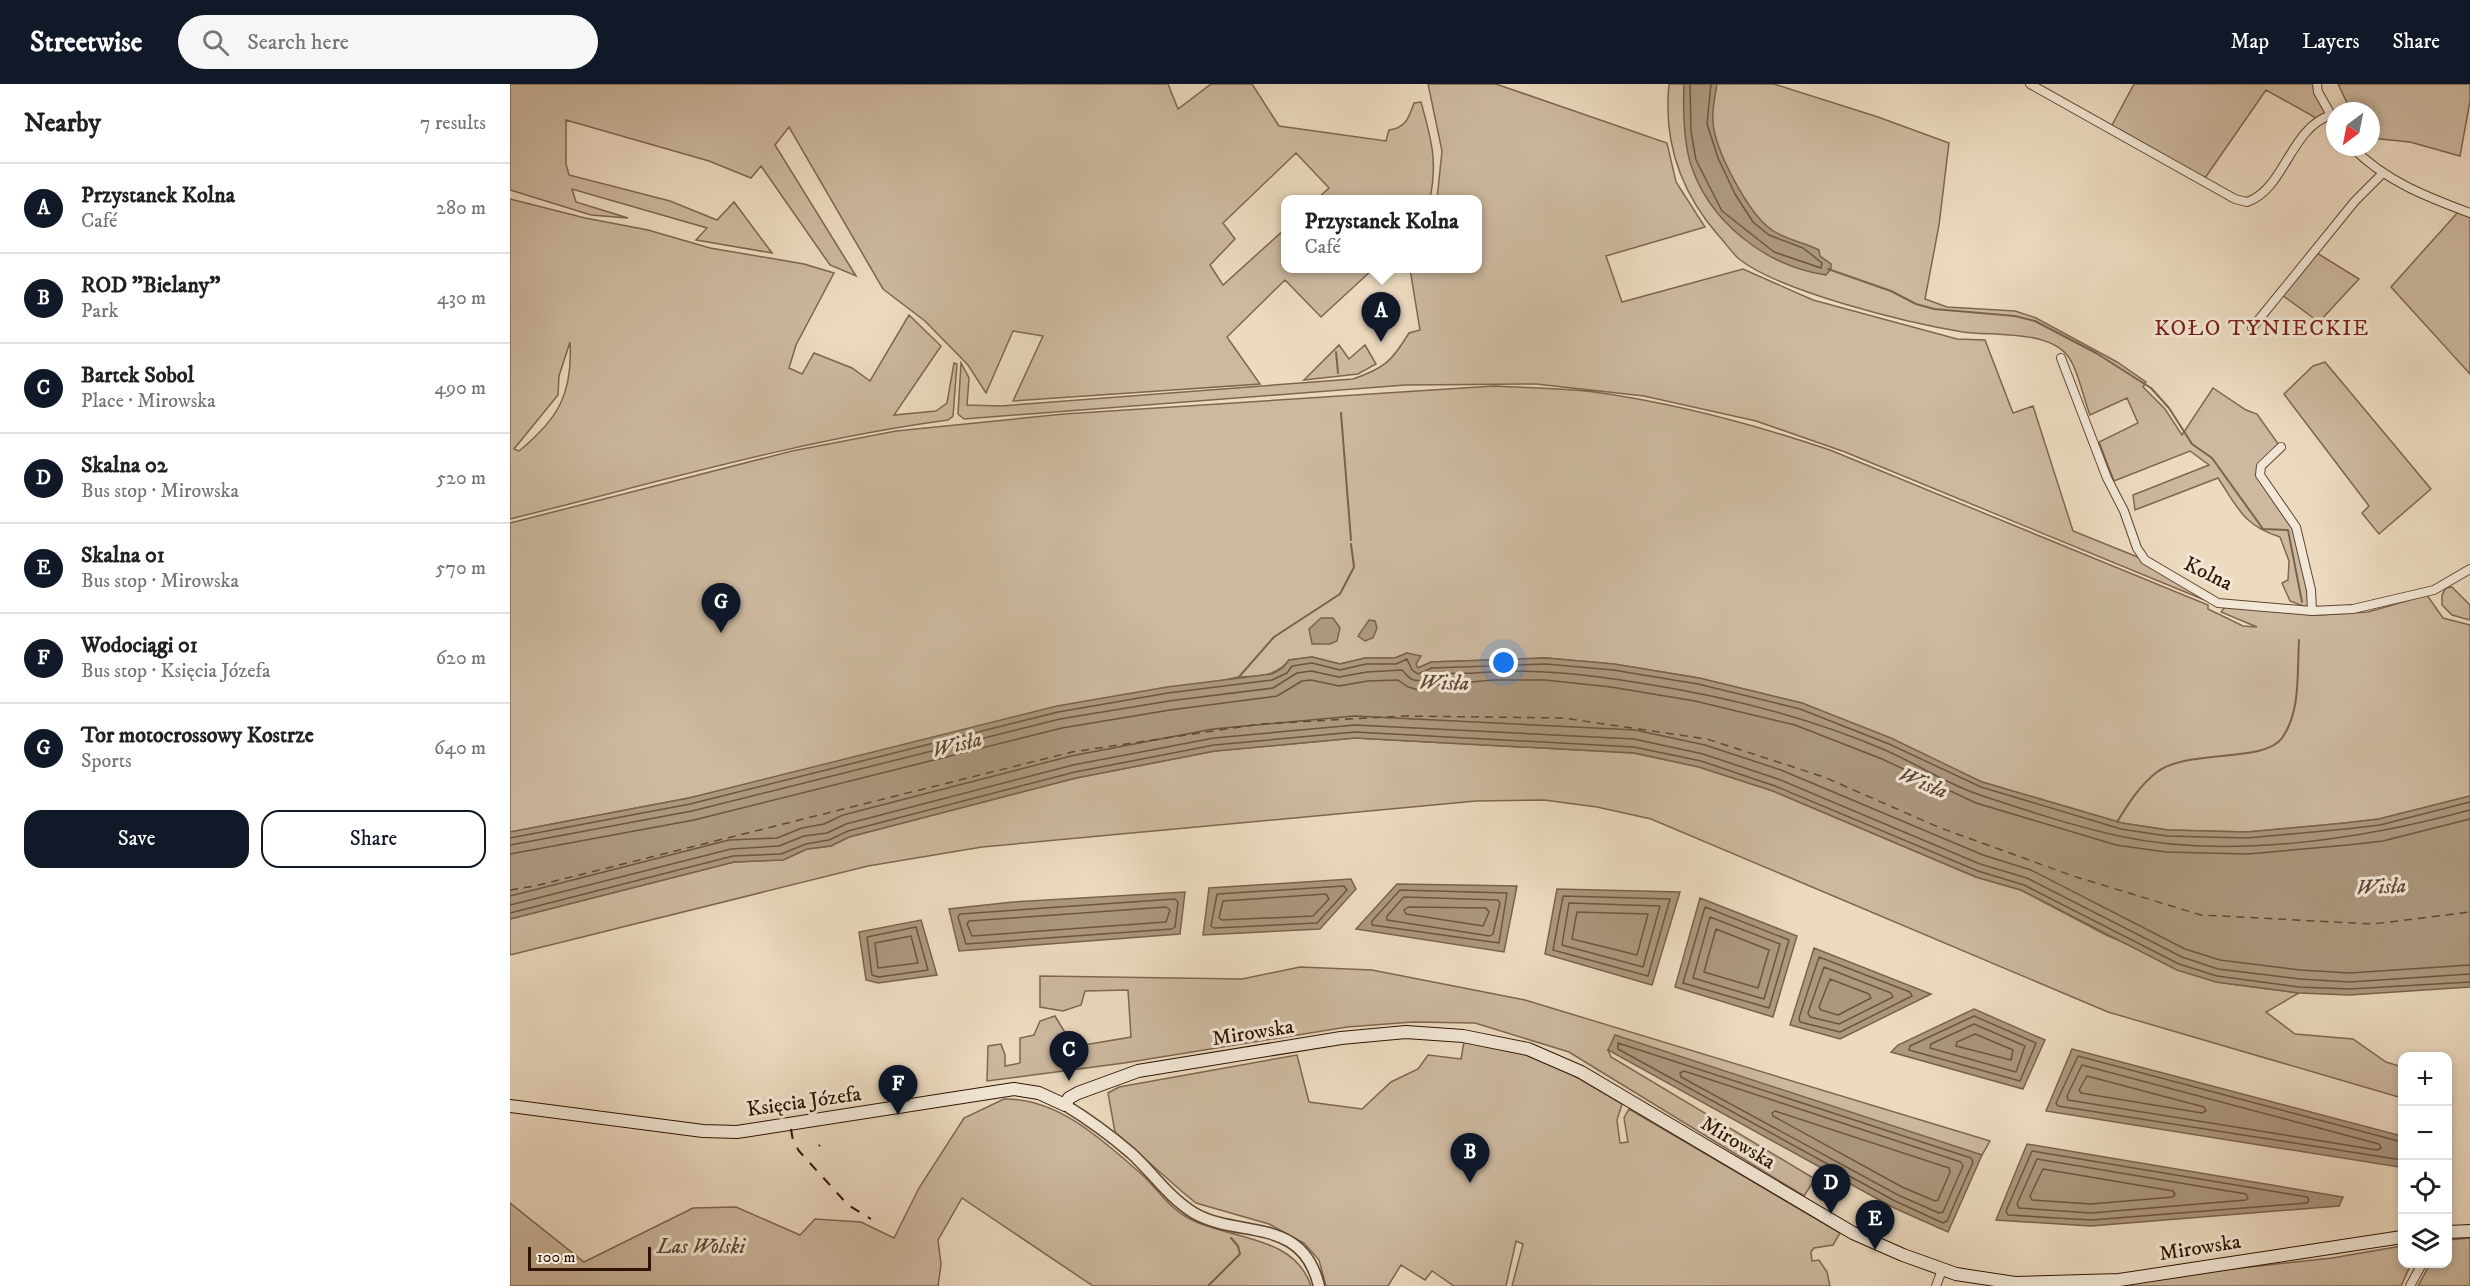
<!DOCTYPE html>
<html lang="en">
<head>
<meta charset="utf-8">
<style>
	:root { --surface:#fff; --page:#f6f6f6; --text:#202124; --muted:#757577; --line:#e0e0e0; --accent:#111827 }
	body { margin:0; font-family:"IM FELL DW Pica",serif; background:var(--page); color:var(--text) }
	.controls { position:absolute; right:18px; bottom:18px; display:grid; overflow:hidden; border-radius:12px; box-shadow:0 3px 9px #0003 }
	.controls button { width:54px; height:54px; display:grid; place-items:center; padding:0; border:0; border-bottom:2px solid var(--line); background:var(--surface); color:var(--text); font:30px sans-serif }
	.compass { position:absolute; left:1816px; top:18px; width:54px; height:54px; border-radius:50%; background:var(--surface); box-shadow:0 3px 9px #0003; rotate:212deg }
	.scale { position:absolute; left:18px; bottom:15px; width:123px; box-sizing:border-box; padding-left:6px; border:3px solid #2e1300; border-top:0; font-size:16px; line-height:21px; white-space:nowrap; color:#2e1300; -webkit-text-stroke:4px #f3e8d7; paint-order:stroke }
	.you { position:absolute; left:994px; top:579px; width:21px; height:21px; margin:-15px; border:4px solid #fff; border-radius:50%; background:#1a73e8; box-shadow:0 0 0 9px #1a73e833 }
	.badge { display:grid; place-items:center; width:39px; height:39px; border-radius:50%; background:var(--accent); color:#fff; font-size:20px; font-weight:700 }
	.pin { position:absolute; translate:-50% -50px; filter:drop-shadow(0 2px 3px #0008) }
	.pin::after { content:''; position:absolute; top:32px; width:21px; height:18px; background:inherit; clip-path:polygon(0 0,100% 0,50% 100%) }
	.popup { position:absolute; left:771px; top:111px; width:201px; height:78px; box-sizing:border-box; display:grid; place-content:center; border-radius:12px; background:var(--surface); filter:drop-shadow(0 2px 4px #0005); font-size:20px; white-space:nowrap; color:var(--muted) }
	.popup b { font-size:22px; color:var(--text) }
	.popup::after { content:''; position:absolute; left:50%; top:100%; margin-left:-12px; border:12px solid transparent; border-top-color:var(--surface) }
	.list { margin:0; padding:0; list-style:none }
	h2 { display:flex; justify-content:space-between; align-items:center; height:78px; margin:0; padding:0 24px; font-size:26px }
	h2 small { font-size:20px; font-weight:400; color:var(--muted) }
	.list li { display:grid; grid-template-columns:39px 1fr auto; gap:18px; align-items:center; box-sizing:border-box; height:90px; padding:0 24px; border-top:2px solid var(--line) }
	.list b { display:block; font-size:22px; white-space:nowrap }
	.list p { margin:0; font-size:20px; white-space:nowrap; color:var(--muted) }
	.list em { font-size:20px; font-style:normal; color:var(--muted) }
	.actions { display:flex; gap:12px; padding:18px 24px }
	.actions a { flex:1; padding:14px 0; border:2px solid var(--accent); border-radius:18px; text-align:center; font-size:21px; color:var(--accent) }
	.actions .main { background:var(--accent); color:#fff }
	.icon { flex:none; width:33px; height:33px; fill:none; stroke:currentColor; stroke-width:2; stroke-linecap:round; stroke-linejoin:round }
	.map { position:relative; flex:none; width:1960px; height:1202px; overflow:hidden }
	header { display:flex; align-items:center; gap:36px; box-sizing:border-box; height:84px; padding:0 30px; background:var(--accent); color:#fff }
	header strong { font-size:28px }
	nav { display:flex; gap:33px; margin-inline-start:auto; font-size:21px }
	.search { width:420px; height:54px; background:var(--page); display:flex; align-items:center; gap:15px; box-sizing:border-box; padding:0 21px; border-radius:33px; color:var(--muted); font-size:22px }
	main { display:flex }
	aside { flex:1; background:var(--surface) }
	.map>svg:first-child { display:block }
</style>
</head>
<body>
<header>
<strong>Streetwise</strong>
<div class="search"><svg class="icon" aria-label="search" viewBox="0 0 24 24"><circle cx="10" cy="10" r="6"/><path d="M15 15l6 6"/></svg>Search here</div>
<nav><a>Map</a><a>Layers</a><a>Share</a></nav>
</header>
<main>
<aside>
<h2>Nearby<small>7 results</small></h2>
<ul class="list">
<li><span class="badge">A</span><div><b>Przystanek Kolna</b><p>Café</p></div><em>280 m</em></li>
<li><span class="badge">B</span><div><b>ROD &quot;Bielany&quot;</b><p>Park</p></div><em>430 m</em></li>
<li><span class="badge">C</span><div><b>Bartek Sobol</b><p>Place · Mirowska</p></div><em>490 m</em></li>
<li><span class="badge">D</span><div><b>Skalna 02</b><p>Bus stop · Mirowska</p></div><em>520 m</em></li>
<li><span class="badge">E</span><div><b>Skalna 01</b><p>Bus stop · Mirowska</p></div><em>570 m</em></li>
<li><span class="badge">F</span><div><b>Wodociągi 01</b><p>Bus stop · Księcia Józefa</p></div><em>620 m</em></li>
<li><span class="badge">G</span><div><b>Tor motocrossowy Kostrze</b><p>Sports</p></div><em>640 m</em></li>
</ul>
<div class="actions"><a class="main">Save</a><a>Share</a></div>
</aside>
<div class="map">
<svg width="1960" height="1202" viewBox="0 0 1960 1202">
	<rect width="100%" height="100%" fill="#eddbc1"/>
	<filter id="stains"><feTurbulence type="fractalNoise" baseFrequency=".00333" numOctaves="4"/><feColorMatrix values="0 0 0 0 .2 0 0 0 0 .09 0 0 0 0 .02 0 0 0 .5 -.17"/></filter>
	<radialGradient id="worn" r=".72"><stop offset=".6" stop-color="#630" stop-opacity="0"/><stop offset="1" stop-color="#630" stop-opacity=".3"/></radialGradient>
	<path fill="#cdb9a0" stroke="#7e6650" stroke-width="1.5" fill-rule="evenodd" d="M0 0H658L668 25 701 0H742L769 42 876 57 879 46C896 44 899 33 904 19L911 18C921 54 928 78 920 115H807L819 104 786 69 713 139 725 155 700 181 713 201 775 145V184L863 185 811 233 775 196 717 253 750 300 503 317 533 252 503 247 476 309 458 281 415 237 373 205 279 43 265 61 346 192 320 181 251 82 241 94 199 77 56 36V80L59 91 160 117 207 136 224 118 262 169 186 156 197 144 62 105 66 118 118 134 81 131 0 106Z
		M918 0H986L1157 59 1166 98 1195 143 1096 172 1112 218 1233 185 1303 216 1447 255 1475 256 1503 329 1523 322 1563 447 1630 474 1702 519 1335 368 1246 337 1134 312 1026 300 895 301 454 335 448 330 451 279 459 294 457 321 491 322 843 295C875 284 882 277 899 249L910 246 900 185 967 184V116L927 115 932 67Z
		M1159 0H1188L1182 38 1258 152 1203 65 1200 0H1264L1368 33 1439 59 1429 141 1415 215 1437 223 1505 227 1526 234 1607 278 1636 298 1633 303 1655 325 1672 351 1703 304 1736 326 1747 330 1769 361C1758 369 1748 377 1746 391L1783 444 1799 503 1798 524 1780 517 1772 499 1778 496 1779 477 1770 453C1733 441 1728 424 1708 394L1625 426 1623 411 1699 381 1680 367 1604 397 1589 358 1628 339 1617 314 1580 331C1574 316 1567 282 1557 271 1536 246 1482 252 1453 248 1398 239 1271 208 1229 175 1221 168 1215 158 1208 151 1171 108 1153 57 1159 0Z
		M1624 0H1807L1815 29 1806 34 1756 6 1695 94 1601 43Z
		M1828 0H1960V17L1950 72 1900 58 1861 54V27H1841Z
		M0 115 75 134 138 146 200 164 294 180 324 189 286 261 279 284 292 290 304 269 342 284 360 297 399 231 431 262 384 331 426 327 437 319 444 279 447 280 443 332 438 336C289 356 145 399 0 435ZM60 258C63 310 48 335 9 367L4 365 48 311 49 292Z
		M1948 128 1960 131V290L1881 203Z
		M1807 169 1849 195 1809 238 1772 211Z
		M829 261 839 275 855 261 866 280 848 290 794 296Z
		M1815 278 1921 405 1869 450 1852 429 1859 422 1774 310 1803 282Z
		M984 302C1017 304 1051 304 1084 308 1165 319 1243 340 1320 366L1698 521V525L1733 542 1747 543 1711 528 1715 523 1808 531 1858 528 1917 511 1933 534 1960 541V712L1869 735 1835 739 1737 748 1658 746 1612 739 1472 698 1292 619 1189 594 1104 580 1036 574 921 578 908 584 897 569 885 574H855L830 580 802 573 779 576C766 593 748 592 728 593L179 714 0 748V439L282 367 386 347 554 330Z
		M1942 503 1960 521V536L1942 531 1932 521V511L1936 504Z
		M845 654 1124 669 1189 683 1263 707 1466 793 1511 806 1596 851 1706 898 1789 909 1756 928 1785 950 1843 955 1876 978 1892 983V1014L1598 928 1141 735 1087 723 1034 716 966 717 472 763 358 782 0 871V835L224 778 273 776 297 765 321 762 339 753 566 694 705 667Z
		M790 883 862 886 1015 916 1480 1057 1472 1071 1098 966 1101 973 1305 1095 1294 1112 1059 968 965 939 903 938 837 943 614 979 477 997 478 962 491 960 495 971V982L510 979V954L524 951 530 937 545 932 562 960 574 961 621 953 618 906 575 907 571 921 553 927 530 923V892L732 895Z
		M954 958 1017 971 1063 991 1112 1020 1107 1036 1110 1059 1118 1058 1114 1034 1119 1025 1330 1149 1323 1161 1304 1164 1301 1168 1302 1177 1309 1176 1317 1188 1320 1202H1002L1013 1160 1006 1157 996 1202H944L922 1187 915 1196 891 1181 878 1202H816L809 1176 794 1159 759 1140 686 1119 669 1105 605 1048 598 1009 609 1003 787 971 799 1018 852 1025 881 998 908 985 918 971 951 975Z
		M494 1015C547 1014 590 1054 628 1087 646 1102 657 1123 678 1134 718 1156 784 1150 801 1202H583L452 1114 428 1156 431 1180 428 1202H0V1119L74 1178 183 1124 226 1123 290 1151 305 1135 351 1138 384 1154 409 1104 454 1034Z
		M1960 1154V1202H1908L1920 1180H1938V1156Z
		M1892 1162V1180H1901L1891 1202H1566L1822 1174Z"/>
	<path fill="#ac977f" stroke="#7a624c" stroke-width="1.5" d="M1174 0H1207C1205 12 1202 25 1203 37 1204 65 1239 131 1262 146 1276 156 1294 158 1309 166L1310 172 1321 180V185L1316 191C1255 182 1198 137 1180 78 1173 53 1173 26 1174 0Z
		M811 534H823L830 544 827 557 820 560H802L799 545Z
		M859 536 865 537 867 544 863 554 855 557 848 552Z
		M897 569 911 572 906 580 908 584 921 578 1036 574 1104 580 1189 594 1292 619 1381 654 1472 698 1612 739 1658 746 1737 748 1835 739 1869 735 1960 712V903L1840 911 1789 909 1706 898 1667 886 1511 806 1466 793 1263 707 1189 683 1124 669 845 654 705 667 566 694 339 753 321 762 297 765 273 776 224 778 0 835V748L179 714 547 622 657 603 762 590 773 584 779 576 802 573 830 580 855 574H885Z
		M841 795 846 805 810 845 693 851 699 804Z
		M887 800 1007 802 994 868 846 845Z
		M1047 805 1170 808 1142 901 1035 870Z
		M675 808 670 850 449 867 439 825 503 818Z
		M1190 814 1287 852 1263 933 1165 903Z
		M411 836 427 891 368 899 356 896 349 848Z
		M1304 864 1421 910 1330 955 1280 941Z
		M1464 925 1535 956 1513 1005 1381 968 1388 961Z
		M1105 951 1472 1071 1438 1148 1382 1123 1098 966Z
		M1562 965 1892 1052 1889 1083 1536 1027Z
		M1517 1060 1833 1113 1829 1122 1581 1142 1486 1136Z"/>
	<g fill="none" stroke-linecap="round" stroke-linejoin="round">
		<path stroke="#6d5540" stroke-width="1.5" d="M1180 0 1181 48 1186 76 1212 127 1264 168 1311 184 1312 179 1293 164 1259 151 1243 138 1225 110 1208 74 1197 40 1201 0
			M0 754 180 720 548 628 658 609 762 596 777 589 782 582 802 579 830 586 856 580H886L897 575 902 586 908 590 922 584 1036 580 1103 586 1188 600 1290 625 1379 660 1471 703 1611 745 1657 752 1737 754 1836 745 1870 741 1960 718
			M0 761 182 727 550 635 659 617 763 604 787 589 801 587 829 593 857 588 892 586C896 590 899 595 904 596 911 598 915 595 920 593 932 588 951 590 964 589 1020 584 1075 590 1130 599 1214 612 1296 632 1375 666 1407 680 1437 700 1470 711 1515 726 1563 742 1609 752 1718 776 1854 755 1960 726
			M0 770 184 736 552 644 660 626 767 612 792 597 801 596 829 602 858 597 888 596 898 603 909 606 925 601 984 596H1035L1101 603 1185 617 1285 641 1372 675 1466 719 1606 761 1656 768 1738 770 1838 761 1873 757 1960 735
			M834 802 837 806 807 839 704 844 701 842 707 810Z
			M890 806 997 809 989 859 862 841V837Z
			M816 810 819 815 803 832 712 836 709 834 713 817Z
			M0 812 219 756 267 754 292 744 314 740 333 731 561 672 703 645 844 632 1125 646 1195 661 1271 686 1473 771 1521 786 1675 865 1710 876 1790 886 1840 889 1960 881
			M1053 812 1160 815 1138 892 1043 866Z
			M894 813 988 816 990 819 983 850 980 852 877 836V832Z
			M665 815 668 818 665 843 662 845 456 860 448 833 450 830Z
			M1059 819 1150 822 1133 883 1052 861Z
			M0 821 221 765 269 762 294 752 317 749 336 740 563 681 704 654 845 641 1124 655 1193 670 1268 695 1470 780 1517 794 1672 873 1708 885 1790 895 1840 898 1960 890
			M656 823 660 826 656 838 462 852 457 840 459 837Z
			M898 823 976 824 979 828 973 842 896 830 894 826Z
			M1195 823 1279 856 1259 924 1173 899Z
			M1067 828 1138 830 1127 871 1062 855Z
			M0 829 223 772 271 770 296 760 319 756 338 747 565 688 704 661 845 648 1124 663 1191 677 1265 702 1468 787 1514 801 1669 880 1707 892 1789 903 1840 905 1960 898
			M1200 833 1270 860 1254 915 1183 894Z
			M406 843 418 886 369 893 362 891 357 853Z
			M1206 845 1259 866 1248 904 1194 888Z
			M401 852 408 879 368 884 365 859Z
			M1309 873 1400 908 1402 912 1330 948 1290 938 1289 934Z
			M1314 883 1381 909 1383 913 1329 940 1300 933 1298 929Z
			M1320 895 1359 910 1361 914 1328 931 1311 926 1309 923Z
			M1464 932 1526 959 1510 997 1399 966 1400 962Z
			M1464 940 1515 962 1506 988 1420 964 1421 960Z
			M1465 950 1503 966 1501 976 1446 962 1447 958Z
			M1108 959 1461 1074 1463 1078 1437 1137 1433 1139 1385 1117 1108 965Z
			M1572 981 1869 1060 1871 1064 1867 1066 1558 1016 1557 1012Z
			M1174 987 1451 1078 1453 1082 1433 1128 1429 1129 1388 1111 1171 993 1170 989Z
			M1577 992 1694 1023 1696 1027 1692 1029 1571 1009 1569 1006Z
			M1265 1027 1439 1084 1440 1088 1428 1116 1425 1117 1392 1103 1263 1032 1262 1029Z
			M1892 1058 1568 972 1546 1019 1548 1022 1892 1076
			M1522 1067 1797 1113 1799 1116 1797 1119 1581 1136 1498 1131 1496 1127Z
			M1527 1075 1736 1110 1738 1114 1736 1116 1581 1129 1509 1124 1507 1120Z
			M1533 1085 1663 1107 1665 1110 1663 1113 1581 1120 1522 1116 1520 1112Z"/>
		<path stroke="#7a624c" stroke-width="2" d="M1318 185 1381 207 1406 220 1424 225 1505 232 1525 237 1586 269 1641 304 1659 324 1682 360 1702 374 1753 445 1778 446 1792 518
			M826 268 828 289
			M831 329 841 456
			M728 594 764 553 830 510 844 483 841 460
			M1607 738C1618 720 1630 701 1647 688 1677 665 1755 679 1772 654 1791 628 1787 587 1789 556
			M698 1202 730 1170 728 1162 721 1154"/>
		<path stroke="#604833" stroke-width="1.5" stroke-dasharray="8 6" stroke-linecap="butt" d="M0 806 25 802 562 668 750 640 894 632 1053 634 1197 655 1314 693 1428 743 1563 792 1691 831 1863 840 1960 828"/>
		<g stroke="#5e4530" stroke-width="10">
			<path id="minor" d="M1520 0 1725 115 1737 118C1775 105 1780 44 1821 31
				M1807 0 1808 8 1825 38
				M1842 63C1875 97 1917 113 1960 129
				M1742 244 1845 117 1873 89
				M1551 274 1597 394 1614 427 1627 464 1635 476 1708 519 1802 527 1843 525 1924 506 1960 485
				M1771 363 1751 382 1750 391 1786 443 1801 506 1802 527
				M1426 1202 1432 1186
				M1900 1202 1912 1180"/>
		</g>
		<g stroke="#5e4530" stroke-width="13">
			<path id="tertiary" d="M555 1021C578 1035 600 1051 621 1069 642 1088 659 1114 684 1129 729 1155 792 1131 809 1202"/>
		</g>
		<g stroke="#2e1300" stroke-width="14">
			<path id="secondary" d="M0 1022 193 1047 227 1048 504 1005 529 1009 555 1021 559 1014 568 1009 628 987 831 954 896 948 953 952 1018 965 1071 988 1343 1149 1393 1171 1446 1190 1505 1199 1609 1196 1892 1153
				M1938 1148 1960 1147"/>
		</g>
		<use href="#minor" stroke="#f3e8d7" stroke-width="8"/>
		<use href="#tertiary" stroke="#f3e8d7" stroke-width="10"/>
		<use href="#secondary" stroke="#f3e8d7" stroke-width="12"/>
		<path stroke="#2e1300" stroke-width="2" stroke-dasharray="10 10" stroke-linecap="butt" d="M281 1045 283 1057 289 1067 338 1121 361 1135
			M309 1062 310 1061"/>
	</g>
	<g text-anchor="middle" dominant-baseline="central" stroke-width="6" stroke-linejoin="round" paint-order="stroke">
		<g font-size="21" fill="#2e1300" stroke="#f3e8d7">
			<text transform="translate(1698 490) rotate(26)">Kolna</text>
			<text transform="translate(743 949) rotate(-9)">Mirowska</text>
			<text transform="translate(294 1018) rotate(-8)">Księcia Józefa</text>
			<text transform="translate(1228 1059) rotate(31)">Mirowska</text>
			<text transform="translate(1690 1164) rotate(-9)">Mirowska</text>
		</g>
		<g font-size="21" font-style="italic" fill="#5e4530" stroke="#f3e8d7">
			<text x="191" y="1163">Las Wolski</text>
		</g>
		<g font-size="22" letter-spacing="1.5" fill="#7a1f14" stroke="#f3e8d7">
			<text x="1752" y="244">KOŁO TYNIECKIE</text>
		</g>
		<g font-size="22" font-style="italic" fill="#604833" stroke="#f3e8d7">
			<text transform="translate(934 599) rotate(1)">Wisła</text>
			<text transform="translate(447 661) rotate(-14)">Wisła</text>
			<text transform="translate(1413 699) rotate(23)">Wisła</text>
			<text transform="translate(1871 803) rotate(-3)">Wisła</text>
		</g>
	</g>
	<rect width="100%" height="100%" filter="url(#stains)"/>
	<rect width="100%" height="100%" fill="url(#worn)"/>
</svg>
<div class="controls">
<button>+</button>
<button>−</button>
<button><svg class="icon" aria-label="locate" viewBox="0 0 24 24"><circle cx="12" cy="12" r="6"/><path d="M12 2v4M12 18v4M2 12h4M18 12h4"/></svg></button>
<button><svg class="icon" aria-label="layers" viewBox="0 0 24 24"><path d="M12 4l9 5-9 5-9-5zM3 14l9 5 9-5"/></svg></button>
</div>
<svg class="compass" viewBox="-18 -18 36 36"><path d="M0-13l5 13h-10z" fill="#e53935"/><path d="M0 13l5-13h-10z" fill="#757577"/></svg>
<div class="scale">100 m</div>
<div class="you"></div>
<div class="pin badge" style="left:871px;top:258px">A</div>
<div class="popup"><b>Przystanek Kolna</b>Café</div>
<div class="pin badge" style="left:960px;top:1099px">B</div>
<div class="pin badge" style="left:559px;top:997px">C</div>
<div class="pin badge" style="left:1321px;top:1130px">D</div>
<div class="pin badge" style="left:1365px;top:1166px">E</div>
<div class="pin badge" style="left:388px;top:1031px">F</div>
<div class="pin badge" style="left:211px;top:549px">G</div>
</div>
</main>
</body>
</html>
